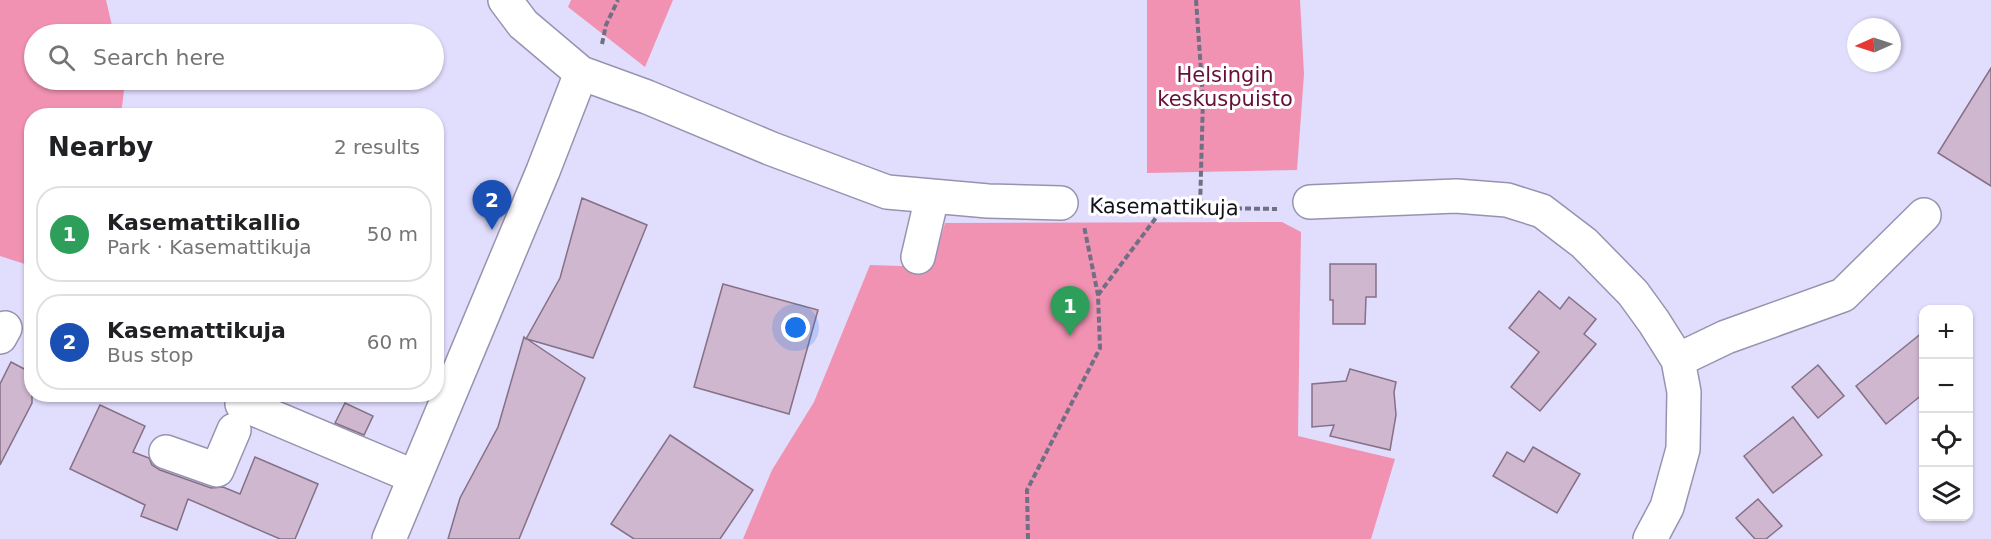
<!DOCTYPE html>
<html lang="en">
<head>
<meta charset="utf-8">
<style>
	:root { --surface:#fff; --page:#f6f6f6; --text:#202124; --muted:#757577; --line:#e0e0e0; --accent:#776b05 }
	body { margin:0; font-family:"DejaVu Sans",sans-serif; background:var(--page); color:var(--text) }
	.controls { position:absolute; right:18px; bottom:18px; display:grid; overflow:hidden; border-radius:12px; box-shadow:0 2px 4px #0004 }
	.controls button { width:54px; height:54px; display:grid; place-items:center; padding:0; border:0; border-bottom:2px solid var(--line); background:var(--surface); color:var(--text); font:30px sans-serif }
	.compass { position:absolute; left:1847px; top:18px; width:54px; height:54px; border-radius:50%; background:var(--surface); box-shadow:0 2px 4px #0004; rotate:267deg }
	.you { position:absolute; left:796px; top:328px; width:21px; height:21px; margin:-15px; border:4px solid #fff; border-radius:50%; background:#1a73e8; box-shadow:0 0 0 9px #1a73e833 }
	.badge { display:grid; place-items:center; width:39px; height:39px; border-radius:50%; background:var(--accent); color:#fff; font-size:20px; font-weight:700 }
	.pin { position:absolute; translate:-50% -50px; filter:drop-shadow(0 2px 3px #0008) }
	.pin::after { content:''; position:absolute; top:32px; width:21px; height:18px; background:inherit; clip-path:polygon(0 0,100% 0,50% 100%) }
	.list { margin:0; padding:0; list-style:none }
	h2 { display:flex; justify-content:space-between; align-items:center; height:78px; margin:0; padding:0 24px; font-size:26px }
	h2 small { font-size:20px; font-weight:400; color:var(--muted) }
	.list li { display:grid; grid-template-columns:39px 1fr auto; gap:18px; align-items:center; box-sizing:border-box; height:96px; margin:0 12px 12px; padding:0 12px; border:2px solid var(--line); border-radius:24px }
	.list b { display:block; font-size:22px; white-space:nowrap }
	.list p { margin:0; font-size:20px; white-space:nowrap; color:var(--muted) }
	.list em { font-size:20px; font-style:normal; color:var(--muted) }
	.icon { flex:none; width:33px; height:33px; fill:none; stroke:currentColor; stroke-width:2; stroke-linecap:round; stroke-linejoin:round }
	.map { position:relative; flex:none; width:1991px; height:539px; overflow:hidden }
	.search { position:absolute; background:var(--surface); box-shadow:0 2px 4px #0004; left:24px; top:24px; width:420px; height:66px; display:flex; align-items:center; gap:15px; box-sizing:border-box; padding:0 21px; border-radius:33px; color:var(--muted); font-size:22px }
	.panel { position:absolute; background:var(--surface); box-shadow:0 2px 4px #0004; left:24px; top:108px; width:420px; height:294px; border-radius:24px }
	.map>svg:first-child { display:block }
</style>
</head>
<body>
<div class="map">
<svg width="1991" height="539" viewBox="0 0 1991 539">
	<rect width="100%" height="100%" fill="#e1ddfd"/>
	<path fill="#f192b2" d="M0 0H106L114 34H34V80H124L125 82 121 115 32 116 31 266 0 256Z
		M571 0H673L645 67 568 7Z
		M1147 0H1300L1304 74 1297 170 1147 173Z
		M1282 222 1301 232 1298 436 1395 459 1371 539H743L772 470 814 402 870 265 932 267 945 223Z"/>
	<path fill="#ceb7cf" stroke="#857086" stroke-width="1.5" d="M1991 68V186L1938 153Z
		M582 198 647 225 593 358 527 339 585 378 519 539H448L460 498 498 427 524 337 526 339 560 278Z
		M1330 264H1376V297H1366L1365 324H1333V300H1330Z
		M723 284 818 310 789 414 694 387Z
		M1539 291 1560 309 1569 297 1596 319 1584 334 1596 344 1540 411 1511 387 1539 352 1509 328Z
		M1923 332V394L1886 424 1856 386Z
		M11 362 32 373V403L0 465V384Z
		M1818 365 1844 396 1818 418 1792 387Z
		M1350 369 1396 382 1394 392 1396 415 1390 450 1330 436 1334 425 1312 427V384L1346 381Z
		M345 403 373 416 364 435 335 423Z
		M100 405 145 426 133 452 149 458 152 465 160 470 211 488 223 487 240 494 255 457 318 484 295 539H280L188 499 177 530 141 516 145 505 70 469Z
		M1793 417 1822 455 1773 493 1744 456Z
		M670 435 753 490 720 539H634L611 524Z
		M1533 447 1580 474 1557 513 1493 476 1507 452 1524 462Z
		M1758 499 1782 526 1766 539H1755L1736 518Z"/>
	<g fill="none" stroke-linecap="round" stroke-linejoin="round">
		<g stroke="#9693b0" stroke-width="36">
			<path id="minor" d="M581 73 647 97 772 149 887 192 988 201 1061 203
				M1310 202 1456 196 1507 200 1542 211 1584 243 1633 293 1654 322 1678 360 1684 392 1683 449 1667 507 1650 539
				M918 257 932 197
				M0 337 5 328
				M1678 360 1726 337 1843 295 1924 215
				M242 404 415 477
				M166 452 217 470 234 430
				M389 539 543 171 581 73 523 24 505 0"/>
		</g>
		<path stroke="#716f84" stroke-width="4" stroke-dasharray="6 3" stroke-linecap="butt" d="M1196 0 1203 99 1200 208
			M602 44 606 25 618 0
			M1092 206 1277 209
			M1098 295 1164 207
			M1028 539 1027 490 1100 348 1098 295 1084 226"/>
		<use href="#minor" stroke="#fff" stroke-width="33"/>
	</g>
	<g text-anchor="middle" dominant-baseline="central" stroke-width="6" stroke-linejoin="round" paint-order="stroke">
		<g font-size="21" fill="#660f37" stroke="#fff">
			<text x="1225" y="75">Helsingin<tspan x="1225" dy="24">keskuspuisto</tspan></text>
		</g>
		<g font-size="21" fill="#12111c" stroke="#fff">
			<text transform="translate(1164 207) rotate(1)">Kasemattikuja</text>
		</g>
	</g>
</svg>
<div class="controls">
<button>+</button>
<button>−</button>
<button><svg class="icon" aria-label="locate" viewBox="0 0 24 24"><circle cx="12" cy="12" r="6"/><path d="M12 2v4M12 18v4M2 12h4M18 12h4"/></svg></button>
<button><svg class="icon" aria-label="layers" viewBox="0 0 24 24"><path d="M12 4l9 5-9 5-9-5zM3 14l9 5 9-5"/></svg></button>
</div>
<svg class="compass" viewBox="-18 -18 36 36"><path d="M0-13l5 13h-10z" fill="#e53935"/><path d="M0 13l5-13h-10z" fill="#757577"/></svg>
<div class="you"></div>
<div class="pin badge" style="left:1070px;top:336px;background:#2e9e5b">1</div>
<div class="pin badge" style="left:492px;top:230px;background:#1a4fb4">2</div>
<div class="search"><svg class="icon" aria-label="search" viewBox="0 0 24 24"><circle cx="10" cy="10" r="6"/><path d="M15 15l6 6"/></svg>Search here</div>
<section class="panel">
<h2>Nearby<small>2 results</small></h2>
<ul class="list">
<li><span class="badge" style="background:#2e9e5b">1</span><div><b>Kasemattikallio</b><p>Park · Kasemattikuja</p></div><em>50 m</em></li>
<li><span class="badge" style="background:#1a4fb4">2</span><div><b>Kasemattikuja</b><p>Bus stop</p></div><em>60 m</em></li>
</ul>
</section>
</div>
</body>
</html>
